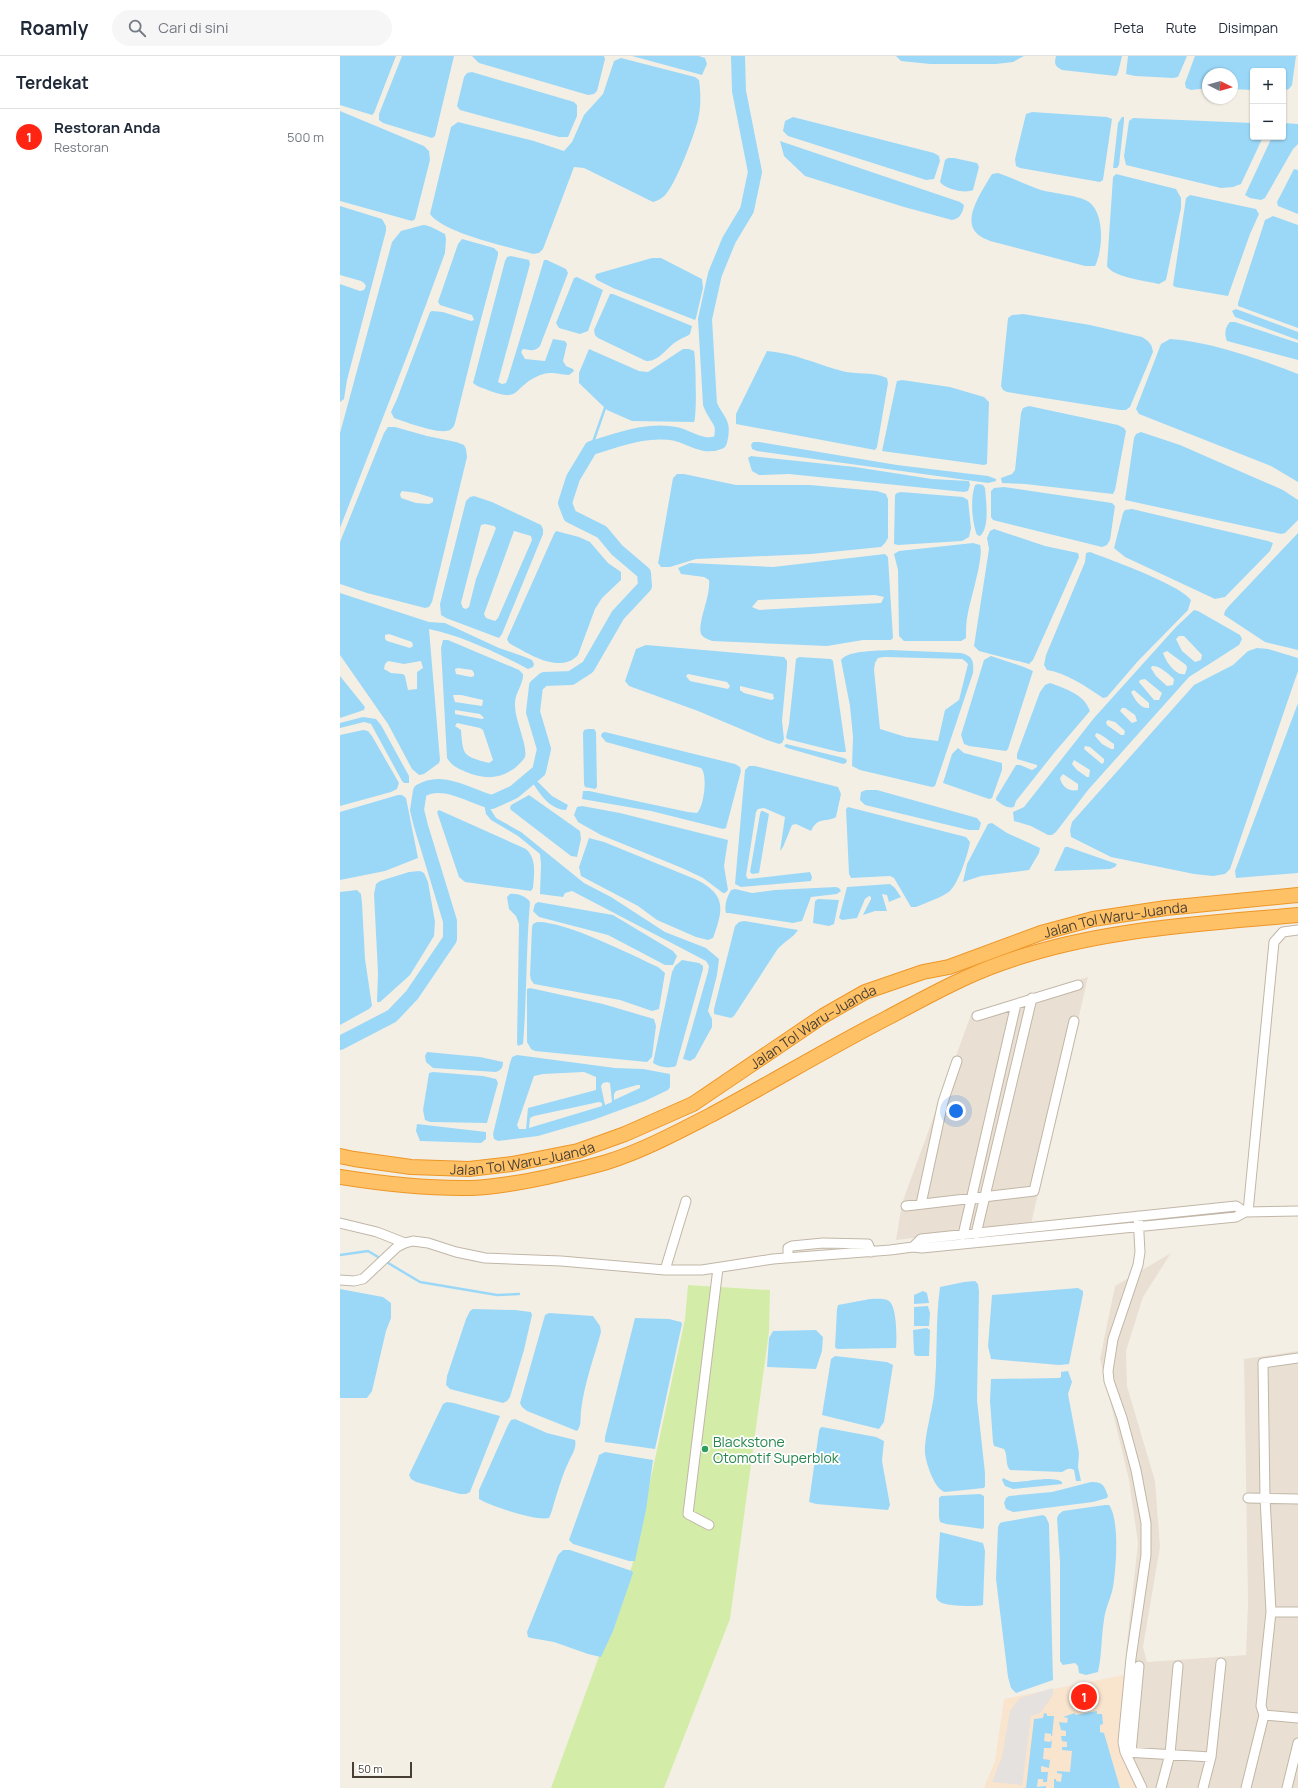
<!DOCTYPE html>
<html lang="id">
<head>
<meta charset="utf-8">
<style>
	:root { --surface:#fff; --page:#f6f6f7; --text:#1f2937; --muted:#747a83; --line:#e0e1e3; --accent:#ff2512 }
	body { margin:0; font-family:Manrope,sans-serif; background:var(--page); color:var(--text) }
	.controls { position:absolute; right:12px; top:12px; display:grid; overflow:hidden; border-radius:4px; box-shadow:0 1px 3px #0004 }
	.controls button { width:36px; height:36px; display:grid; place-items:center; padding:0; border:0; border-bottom:1px solid var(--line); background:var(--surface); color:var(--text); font:20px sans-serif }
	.compass { position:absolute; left:862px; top:12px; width:36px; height:36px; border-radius:50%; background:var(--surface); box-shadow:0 1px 3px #0004; rotate:95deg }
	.scale { position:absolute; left:12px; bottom:10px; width:60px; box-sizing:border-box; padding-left:4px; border:2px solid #483f34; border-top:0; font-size:11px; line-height:14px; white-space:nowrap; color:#483f34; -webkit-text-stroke:3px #fff; paint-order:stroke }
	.you { position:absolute; left:616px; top:1055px; width:14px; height:14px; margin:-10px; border:3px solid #fff; border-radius:50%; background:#1a73e8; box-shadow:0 0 0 6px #1a73e833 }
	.badge { display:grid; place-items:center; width:26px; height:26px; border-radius:50%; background:var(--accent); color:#fff; font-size:13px; font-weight:700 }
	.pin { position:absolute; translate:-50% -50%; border:2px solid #fff; box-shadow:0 1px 4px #0006 }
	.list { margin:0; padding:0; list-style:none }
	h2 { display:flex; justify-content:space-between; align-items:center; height:52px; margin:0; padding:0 16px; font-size:17px }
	h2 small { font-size:13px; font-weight:400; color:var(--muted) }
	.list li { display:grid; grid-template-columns:26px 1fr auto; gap:12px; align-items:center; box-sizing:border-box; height:56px; padding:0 16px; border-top:1px solid var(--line) }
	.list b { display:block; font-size:15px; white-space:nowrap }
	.list p { margin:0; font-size:13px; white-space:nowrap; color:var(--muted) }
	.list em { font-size:13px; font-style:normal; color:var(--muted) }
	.icon { flex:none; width:22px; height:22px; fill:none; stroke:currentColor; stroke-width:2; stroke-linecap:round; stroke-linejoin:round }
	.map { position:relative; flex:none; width:958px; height:1732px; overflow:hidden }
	header { display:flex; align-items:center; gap:24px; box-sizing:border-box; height:56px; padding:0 20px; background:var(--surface); border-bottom:1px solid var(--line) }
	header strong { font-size:19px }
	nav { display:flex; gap:22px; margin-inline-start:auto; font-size:14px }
	.search { width:280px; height:36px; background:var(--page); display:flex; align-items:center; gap:10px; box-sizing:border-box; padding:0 14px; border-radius:22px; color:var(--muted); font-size:15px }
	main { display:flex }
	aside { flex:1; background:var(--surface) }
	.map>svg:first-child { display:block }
</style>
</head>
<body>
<header>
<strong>Roamly</strong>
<div class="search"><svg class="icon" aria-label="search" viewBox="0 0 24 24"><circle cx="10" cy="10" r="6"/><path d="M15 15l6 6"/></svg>Cari di sini</div>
<nav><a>Peta</a><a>Rute</a><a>Disimpan</a></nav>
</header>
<main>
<aside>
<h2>Terdekat<small></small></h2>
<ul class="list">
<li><span class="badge">1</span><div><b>Restoran Anda</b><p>Restoran</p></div><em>500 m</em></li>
</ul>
</aside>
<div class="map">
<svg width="958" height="1732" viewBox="0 0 958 1732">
	<rect width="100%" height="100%" fill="#f4efe5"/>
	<path fill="#e9e0d3" d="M748 921 691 1168 556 1184 562 1147 632 956Z
		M831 1197 803 1241 786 1295 787 1330 815 1425 820 1491 803 1591 807 1606 906 1599 908 1547 904 1303 958 1295V1732H802L785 1696 789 1618 786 1596 798 1487 789 1424 760 1303 775 1230Z"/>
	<path fill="#f9e4ce" d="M789 1618 783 1686 802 1732H644L655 1705 664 1643Z"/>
	<path fill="#d3eda9" d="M348 1229 430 1234 429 1276 390 1563 324 1732H211L292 1510 345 1263Z"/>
	<path fill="#e5e1de" d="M713 1632V1639L700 1657 691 1660 682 1729 652 1726 662 1701 670 1655 680 1642Z"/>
	<path fill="#9bd8f8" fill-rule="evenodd" d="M0 0H56L34 57 32 59 0 49Z
		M62 0H114L95 80 92 82 43 67 39 64V58Z
		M132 0H264L265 3 257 35 254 38 248 39 139 7Z
		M292 0H359L365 2 367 8 362 19Z
		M556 0H684L673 6 656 8H590L561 5Z
		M716 0H782L778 17 776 20 722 14C715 10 714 8 716 0Z
		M788 0H847L838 21 833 22 795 20 786 18Z
		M855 0H956L952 29 949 33 943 35V15H913V34L892 33V18H868V32L851 34 846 32 845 27Z
		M281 2 355 21 359 24C361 38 361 51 358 64 354 80 336 127 326 138 323 142 317 145 313 146L244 112 234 111 203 193 199 197 193 198C169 191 103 177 90 158L111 71 118 66 194 85 224 95 232 86 244 59 263 38 274 5Z
		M132 16 234 46 237 49V60L228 81H219L120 54 117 50 124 21 127 17Z
		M0 55 84 90 89 95 90 104 75 163 72 165 0 145Z
		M692 56 767 61 772 63 763 124 760 126 680 112 676 110 675 103 686 58Z
		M453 61 594 97 599 100 600 105 594 123 586 124 448 80 443 75 445 65Z
		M782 61H784V65L779 109 777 112H773L778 67Z
		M793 62 913 67V81H923L901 128 893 131 881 132 786 109 784 100 789 65Z
		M943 67 958 68V88L953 93 925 142 921 144 910 142 905 139 932 81H943Z
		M440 85 620 146 624 149C623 156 620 163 612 164L564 151 465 120 444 100Z
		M608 102H614L637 107 639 111 633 134C625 138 605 133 600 126L605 104Z
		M954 113 958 114V158L938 150 937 146Z
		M658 117C673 122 687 129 701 134 712 137 742 140 749 146 765 158 763 194 755 210H745L650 185C643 182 636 179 633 172 626 157 645 130 652 118Z
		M776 118 836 133 841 142V152L826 224 819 228C807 225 772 221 767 210L773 121Z
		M850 139 916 153 919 158 910 178 888 240 835 231 833 229 846 142Z
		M0 150 42 163 46 170V175L7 324 4 343 0 346V228L20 235 24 234 26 230 24 227 21 225 0 219Z
		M933 160 958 169V272L898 250V247L925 164Z
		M83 169C90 169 98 175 105 178L106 183 105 197 70 292 0 472V377L52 186 61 175Z
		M122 183 154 192 158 196V199L136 282 116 363C115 367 114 372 110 374 99 379 66 366 54 362L51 356 57 343 90 256 92 255 103 256 131 265 134 264 132 259 100 249 98 246 118 188Z
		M171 200 189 204 190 208 158 326 162 328 166 327 168 322 204 204H207L226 213 228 217 200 290C195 296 190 294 183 293L181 296 185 303 205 305 213 283 225 285 227 288 223 305 226 310 233 313 234 315 229 319C215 318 210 314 196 321 173 332 181 346 150 335 144 332 137 331 133 327L165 205 167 201Z
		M312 202H321L362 223 363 232 356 262 355 264 273 232 257 224 255 221 256 218Z
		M237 221 263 234 248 275 240 278 219 272 216 267 234 222Z
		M270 238H273L352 270 350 278C347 281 343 281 339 284 327 290 320 306 306 305L258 282 255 279 254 274Z
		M896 253 958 276V284L895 261 892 255Z
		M683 258 750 269 802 281C809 285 812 288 813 296L790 351 786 354H780L667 336 663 334 661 330 668 262 672 259Z
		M890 266H895L958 287V304L887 285C884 278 885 271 890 266Z
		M830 283C868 285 922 304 958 318V426L931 410 799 358 796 353 821 288Z
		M249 293 299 315 308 316 343 293H349L354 295C356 302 357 362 354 366L292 365 267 354 239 327V317Z
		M427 295C454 297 476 308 502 315 518 319 530 315 547 322L548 327 537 391 535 394 396 368V358Z
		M562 324 610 331 644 341 649 346 647 408 644 409 542 395 556 329 557 325Z
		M689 350 778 369 784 372 786 375 775 434 773 438 685 428 662 427 661 422 672 418 675 414 681 357 683 352Z
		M48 371H55L87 380 116 386 124 389 126 393 127 401 92 546 89 551 85 552 27 537 0 528V486L44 377ZM62 435 77 437 93 442V446L89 448 76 447 61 442 60 438Z
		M801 376 840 389 943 434 958 444V464L945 477 941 478 785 444 794 382 796 378Z
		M413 386H419L557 409 648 420 656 423V425L648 427 417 395 412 393 411 389Z
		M411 400 515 411 592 423 629 425 630 429 628 435 624 436 449 418 419 419 412 415 408 402Z
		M337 418H344L396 429H470L537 435 546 438 548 443V482L545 487 541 491 471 498 356 503 330 511H321L318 507 319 502 333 422Z
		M638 428 643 429 645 432C646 444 650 472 640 480L637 479C632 466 630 443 635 429Z
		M664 431 772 447 775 450 770 484 767 489 762 491 653 464 651 461V435L654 432Z
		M561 436 623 441 628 444 631 472 629 481 622 485 558 489 554 488 555 439 557 437Z
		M134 440 152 446 201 469 203 473V478L162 578 159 582 106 562 101 559 100 548 126 445 130 441ZM145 468 154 470 156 472 136 523 129 551 126 553 123 552 121 547 141 469ZM174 475 191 480 192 484 158 562 155 565 146 562 144 558Z
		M792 453 928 485 933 487 930 495 885 541 875 543 785 501 774 492 783 457 785 454Z
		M654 473 705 490 738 497 739 501 693 604 689 608 639 595 634 590 649 493 647 482 650 475Z
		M216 475 239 481 250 486 268 507 281 516V524L262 542 255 553 238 599C220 619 187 597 169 587L167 583 214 478Z
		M958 477V594L925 586 884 559 885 555 888 551Z
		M633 487 640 489C644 501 631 541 628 557 626 565 626 573 626 582L621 585H564L559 580 558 514 554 498 559 495Z
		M750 496C771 504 839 528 851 544L848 554 798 605 767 641 763 642C747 631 726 617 707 614L704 609 706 599 745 506 746 497Z
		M545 498 548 501 553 582 551 584H523L487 590 372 585C368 583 363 582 361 578 357 567 371 540 369 524L364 521 341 518 338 512 350 507 433 511ZM535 539 544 541 541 547 419 554 412 551 418 544Z
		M0 537 89 566 105 567 159 592 185 601 192 604 194 608 193 611 188 613C157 597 123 580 89 573L100 704 99 707 84 718 79 719 72 713 48 668 0 599ZM49 578 72 586 73 590 70 592 47 585 45 583V579ZM48 605 64 608 81 605 83 612 77 616V633L68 634 65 620 63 618 51 617 44 613 45 608Z
		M854 554 858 555 900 579 902 583 899 589 849 621 748 734 716 776 712 779H708L691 770 674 765 673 756 684 751 754 662 836 571ZM839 580H844L862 599 861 604 855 606 842 595 836 583ZM827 595 846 609 847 612 845 618C836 620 826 606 823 597ZM812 610C821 610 828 618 834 623L833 629 827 630 816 620 811 612ZM805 623 822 637 819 644H814L799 626 800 624ZM794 634 809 647V652C801 653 795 644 791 636ZM782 652H785L795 659 797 665 792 667 780 655ZM768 664 775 666 785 675 784 679H781L767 669 766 666ZM756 677C762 678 769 685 774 688V693H771L762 688 755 680ZM745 690 750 691 764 703V706L762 708 744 693ZM734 704 750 714 749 721H747L737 714 732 708ZM723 718 738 728V734C729 736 722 731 720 722Z
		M103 584H108L179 614 183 618C184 627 175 637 175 647 174 663 188 689 185 701 183 705 178 709 175 712 158 724 144 723 126 716 117 712 112 710 107 702L101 592ZM118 612 132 614 134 617V620L131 621 116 618 115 613ZM113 639H121L143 644 142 650 115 646ZM115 654 140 658 144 662 142 663 115 658ZM117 667 140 672 143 674 153 704 149 707C123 700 123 700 121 674L115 670Z
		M306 589 444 601 447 605V611L442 665 444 683 442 687 439 688 427 684 358 655 289 630 285 625 296 593ZM348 618 387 626 390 630 388 633 350 625 346 620ZM400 630 433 638 434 643 431 644 404 637 400 634Z
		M917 592 928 593 958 602V615L890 813 885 818 873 820 854 818 771 801 731 781 730 774 732 766 854 629 893 609 908 595Z
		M550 594 621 597C633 600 634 605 633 617L595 730 592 731 520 714 512 710 513 681 510 650 501 604C508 594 538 595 550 594ZM544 601 622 603 625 605 628 608 619 644 605 654 598 685 566 681 540 673 534 614 535 607 538 602Z
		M651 600 684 611 693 615 668 693 666 695 629 690 624 688 621 679 644 604Z
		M459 601 491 603 493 605 506 696H499L447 683 446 681 449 668 456 603Z
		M0 620 25 651 24 654 0 662Z
		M710 627C726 633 744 638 750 655L714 697 676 745 674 751C667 753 661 748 656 744V742L676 709H680L692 714 697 711V709L677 703V698L700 636 705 629Z
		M958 647V817L896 822 895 815Z
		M23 661 36 663 41 669 69 720V727H64L62 725 31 668 24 666 0 672V667Z
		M248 673H254L256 676 257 731 255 733 245 731 244 728 243 677 244 674Z
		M23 674 28 675 32 680 59 727 57 733 51 736 0 750V679Z
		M265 676 395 708 400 711 401 715 386 772 383 773 311 755 242 743 243 735H249L348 756 357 757C364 751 368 719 361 712L266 686 261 680 262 677Z
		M446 688 504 702 507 704 506 707 503 708 447 692 444 690Z
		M618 692 624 697 662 707V714L652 742 649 743 603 727 612 698Z
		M409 710H415L498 731 501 738 496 761C486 767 478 760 471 775L456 768 452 769 443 791 440 795 445 761 424 752 418 753 416 756 406 820 408 823 470 816 472 821 471 825 401 831 395 828 405 714Z
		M193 721 212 740 228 749 226 754C208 753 199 736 190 723Z
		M526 734H537L637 762 641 767 639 774H629L525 749 520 744 521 736Z
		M58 739H62L66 742 78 802 45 815 0 824V756Z
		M189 739 240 775 241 783 237 801 231 800 171 754 170 752 171 749Z
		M143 743 150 745 151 754 156 762 181 776 244 827 271 841 325 876 366 892 379 903 377 919 368 955 372 963V971L355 1002 350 1005 343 1003 368 916 369 910 366 905 232 835 225 837 223 841 200 838 201 808 200 798 178 780 151 764 146 758Z
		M242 750 280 757 388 784 384 810 388 834 385 837H383L363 822 342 812 261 779 238 766 234 759 237 751Z
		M508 751 626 781 630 786C628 798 619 826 610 835 603 841 585 847 576 851H571L554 822 550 820 511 822 509 818 506 753Z
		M99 754 186 793C197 803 194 818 193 832L191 835 125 826 119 821 97 756Z
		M423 755 429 758 419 817 412 818 410 816 420 758 421 755Z
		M652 767 667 777 700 792 699 797 689 814 641 820 623 826 627 808 648 768Z
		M249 782 264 786 355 823C386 838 384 852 373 882L368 884 356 881 317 864 298 850 241 820 239 811Z
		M725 791H728L777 808 775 811 770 813 714 815Z
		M80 815 84 817 88 826 95 866 94 880 70 919 40 946H37L38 917 34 838 36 828 40 825 69 816Z
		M550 828 555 832 561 841 549 846 547 839 542 838 547 855H535L523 859 531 843V841L529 840 525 843 517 862 502 864 499 862 507 831Z
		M496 831 499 832 501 835 497 838 471 841 462 865 453 867 389 857H386C384 849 387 841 391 834L395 833 412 837 435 834Z
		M17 834 21 838 22 847 25 903 32 950 29 953 0 969V836Z
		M170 838C177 837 186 840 190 846 186 893 187 941 183 988L178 990 177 987 179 868 176 860 169 853 167 841Z
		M478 843 499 844 494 868 489 870 473 867 475 845Z
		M198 846 273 859 333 895 337 900 333 909H325L268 879 199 861 193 855 195 848Z
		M404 865 458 874C453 882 443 886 437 894L394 960 391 962 374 958V953L395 870 399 866Z
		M197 866C225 865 290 898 318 911L325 917 319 953 312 955 280 944 194 928 191 924 190 919 192 871 193 868Z
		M342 904 359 907 363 910V913L336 1010C329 1013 319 1011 313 1007L332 916 335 910Z
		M190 932 263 948 314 963 316 970 312 1001 307 1006 195 995 191 993 187 986V933Z
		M87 996 140 1001 163 1006C163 1012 161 1014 156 1016L93 1012 86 1006 85 1000Z
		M177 999 275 1012 303 1013 330 1018V1031L328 1034 305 1045 253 1064 198 1080 158 1085 154 1083 153 1078 170 1007 172 1001ZM244 1016 256 1021V1034L188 1052 186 1073H179L177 1069 194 1020 203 1018ZM267 1026 270 1027 272 1046 265 1049 261 1030 263 1027ZM297 1029H300V1032L274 1044V1038L276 1035ZM259 1046 262 1047V1050L189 1072 190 1062 194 1060Z
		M93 1016 143 1020 156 1023 158 1027 147 1067 90 1066 85 1064 83 1054 89 1017Z
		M77 1068 146 1076V1083L141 1087 80 1085 76 1075Z
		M635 1225 638 1228 639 1235 637 1344 645 1417V1430L644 1432 605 1436C594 1433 586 1407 585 1397 584 1383 592 1354 594 1339 598 1303 595 1267 600 1231L624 1226Z
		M738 1232 743 1235V1238L729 1308 719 1309 651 1303 648 1290 652 1239Z
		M0 1233 43 1241 51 1247V1262L46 1275 32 1335 27 1342H0Z
		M583 1235 587 1237 589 1247 574 1248V1239Z
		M530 1243C535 1243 545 1242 549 1245 557 1251 557 1282 556 1292L497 1293 495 1291 497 1253 498 1249Z
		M588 1250 590 1257 589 1270H574V1251Z
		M133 1253 175 1254 191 1256 192 1259 184 1294 170 1341 167 1345 163 1347 110 1333 106 1329 107 1320 126 1263 130 1255Z
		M209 1257 253 1260 260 1270 261 1276C254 1302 244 1328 241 1355 240 1362 242 1369 237 1375L187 1355 182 1351 180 1347 205 1259Z
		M295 1262 329 1263 341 1266 342 1268 315 1393 265 1386V1381Z
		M587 1272 590 1274 589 1300H576L574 1298 573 1274Z
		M476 1274 483 1281 482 1295 476 1313 427 1311 429 1282 433 1275Z
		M495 1300 547 1306 553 1309 544 1366 539 1373 482 1359 491 1303Z
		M728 1315 732 1326 728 1338 739 1397 738 1411 741 1425H736L734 1414C729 1411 726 1414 722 1416L670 1414C665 1409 668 1399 664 1393L654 1390 653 1386 650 1345 651 1323 719 1322 721 1321V1316Z
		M107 1346 114 1347 160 1360 130 1436 126 1438H120L76 1426 71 1423 69 1419 103 1348Z
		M175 1363 207 1377 235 1384C237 1392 232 1398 229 1405 223 1417 219 1431 215 1444 213 1450 212 1456 209 1462 196 1465 150 1450 139 1443V1434L168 1369 171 1364Z
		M482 1371 536 1381 544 1385 542 1405 550 1449 548 1454 476 1448 469 1446 479 1375 480 1372Z
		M265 1396 313 1404 306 1454 295 1505H289L233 1488 229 1484 257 1406 259 1399Z
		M663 1422C666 1423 668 1425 672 1426 684 1427 713 1419 722 1426V1428L673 1433 665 1430 662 1424Z
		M751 1426C763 1426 764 1429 768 1440L767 1442 753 1446 673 1456 666 1453 664 1447 666 1442 669 1440 712 1436Z
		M640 1438 644 1440V1471L643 1473 606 1468 600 1466 599 1461V1442L601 1440Z
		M765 1449H769C780 1464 776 1513 773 1531 771 1542 765 1553 764 1564 761 1582 762 1599 758 1616L746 1619 739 1617 738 1610 735 1607 723 1609 720 1605V1506L717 1462 719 1458 723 1455Z
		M703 1459 706 1461 709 1468 713 1624 676 1637 671 1632 668 1621 656 1523 658 1471 660 1467 663 1466Z
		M600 1476 643 1487 645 1495 643 1549C636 1551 605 1550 600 1546 598 1545 597 1543 596 1541Z
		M223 1494H230L292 1515 293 1517 273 1575 261 1601 248 1598 214 1586 191 1582 188 1581 187 1576 218 1499Z
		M757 1655V1658H762L763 1668 760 1669V1676L764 1677 780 1732H714V1723H716V1725L721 1726 722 1718 717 1717V1715L730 1716 732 1695 722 1694V1691H727V1686L722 1685 721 1680H726V1675L721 1674 719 1666 727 1667 728 1662 723 1661 735 1657V1659Z
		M704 1657 707 1658V1660H714L712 1680H711V1678L705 1677 704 1685 710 1686 712 1684 711 1692H704L703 1703 710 1704 709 1712 701 1710V1716H708L707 1726H703V1723H698L697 1731 706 1730V1732H686L694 1663 703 1662Z"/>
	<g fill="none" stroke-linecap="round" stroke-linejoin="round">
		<path stroke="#9bd8f8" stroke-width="2.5" d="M251 392 265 352
			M0 1199 28 1195 80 1226 157 1239 179 1238"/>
		<path stroke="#9bd8f8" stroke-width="14" d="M0 987 52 960 72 939 110 883V865L81 770 77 754 80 735C103 721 129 740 152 746L174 736 199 715 204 693 193 656 196 630 204 623 231 622 248 611 278 559 305 530 304 517 277 494 262 476 230 460 225 447 233 422 251 392C278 384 308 372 336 378 351 382 364 393 380 386 386 364 376 365 370 348L365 263 375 218 389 184 407 154 415 116 399 35 398 0"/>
		<g stroke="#c1b6a7" stroke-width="11">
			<path id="minor" d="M637 960 738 929
				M581 1148 603 1046 617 1005
				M566 1150 694 1135 734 965
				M908 1156 934 886 943 876 958 874
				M798 1160 800 1196 798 1209 773 1283 768 1315 769 1325 782 1362 796 1414 806 1467V1499L791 1602 783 1686 785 1696 802 1732
				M0 1167 37 1176 65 1187
				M636 1178 692 942
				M623 1179 676 948
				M573 1191 581 1183 896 1150 905 1156
				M448 1201V1192L452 1190 483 1187 528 1188 531 1196
				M325 1214 346 1145
				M0 1224 14 1225 23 1223 57 1191 65 1187 73 1185 88 1187 116 1196 145 1202 221 1205 325 1214H362L433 1203 550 1194 573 1191 582 1192 896 1161 905 1156 958 1155
				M958 1302 923 1307 925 1442 931 1556 921 1650 924 1659 958 1662
				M908 1442 958 1443
				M369 1469 348 1458 378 1212
				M931 1556H958
				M785 1696 871 1701
				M791 1696 799 1610
				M821 1732 830 1698 838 1610
				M863 1732 871 1701 881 1607
				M906 1732 924 1659
				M947 1732 958 1687"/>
		</g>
		<g stroke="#ee9626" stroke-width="16">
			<g id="highway">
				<path id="s1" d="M0 1100 14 1103 71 1111 129 1113 172 1108 238 1095 285 1078 353 1048 483 960 525 936 583 916 609 911 701 877 753 863 826 852 958 839"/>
				<path d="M0 1121C44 1128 87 1133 132 1132 157 1131 183 1126 207 1121 227 1116 247 1112 267 1106 302 1095 336 1077 369 1060 429 1028 487 993 547 962 585 942 622 921 662 907 756 873 859 868 958 859"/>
			</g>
		</g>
		<use href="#minor" stroke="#fff" stroke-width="9"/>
		<use href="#highway" stroke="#ffc166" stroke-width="14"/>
	</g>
	<circle fill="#2e9e5b" stroke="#fff" stroke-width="1.5" cx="365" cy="1393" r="4"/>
	<g text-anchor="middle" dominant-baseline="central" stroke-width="3.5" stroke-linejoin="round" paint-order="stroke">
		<g font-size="14" fill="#483f34" stroke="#fff">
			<text stroke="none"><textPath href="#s1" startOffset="832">Jalan Tol Waru–Juanda</textPath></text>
			<text stroke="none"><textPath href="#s1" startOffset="508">Jalan Tol Waru–Juanda</textPath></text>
			<text stroke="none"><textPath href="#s1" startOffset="184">Jalan Tol Waru–Juanda</textPath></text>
		</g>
		<g font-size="14" fill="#27864d" stroke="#fff" text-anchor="start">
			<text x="373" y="1385">Blackstone<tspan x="373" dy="16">Otomotif Superblok</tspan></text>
		</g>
	</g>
</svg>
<div class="controls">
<button>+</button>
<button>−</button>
</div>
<svg class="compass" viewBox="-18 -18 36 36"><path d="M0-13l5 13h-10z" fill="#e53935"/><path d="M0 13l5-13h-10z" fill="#747a83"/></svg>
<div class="scale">50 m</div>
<div class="you"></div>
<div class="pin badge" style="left:744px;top:1641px">1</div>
</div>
</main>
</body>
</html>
